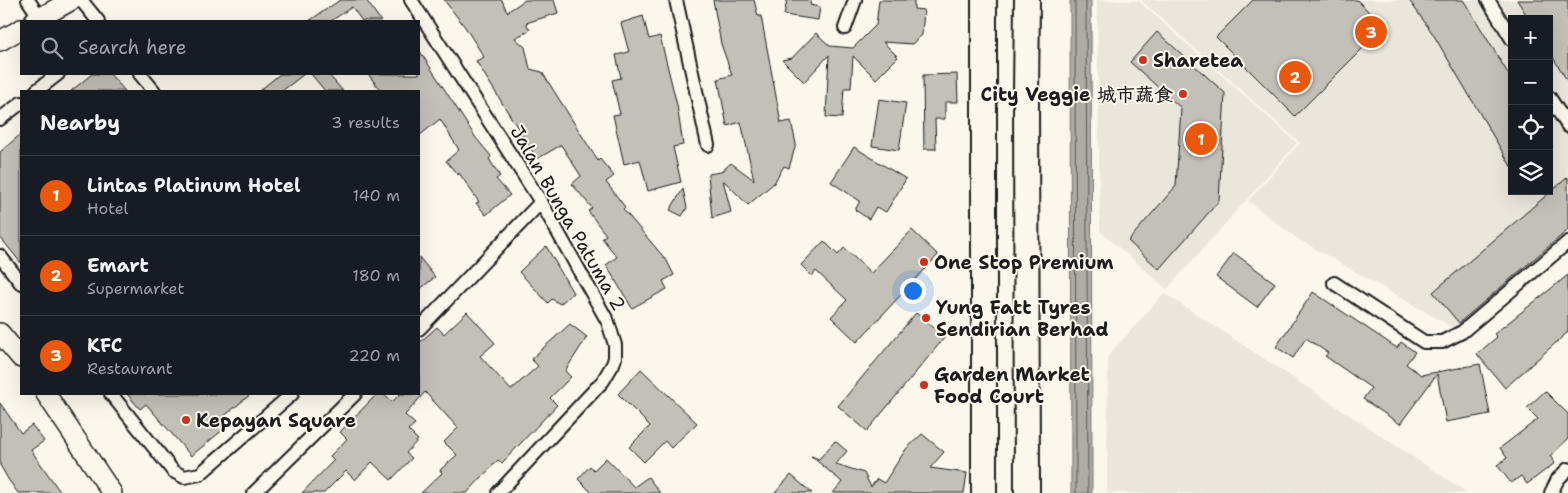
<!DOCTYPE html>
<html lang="en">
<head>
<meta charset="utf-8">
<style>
	:root { --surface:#171b24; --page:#20242c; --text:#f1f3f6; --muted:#9ea1a6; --line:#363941; --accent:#ea580c }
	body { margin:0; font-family:"Shantell Sans","LXGW WenKai TC",sans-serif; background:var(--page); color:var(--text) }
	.controls { position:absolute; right:15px; top:15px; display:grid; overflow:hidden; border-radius:0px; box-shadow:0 5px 20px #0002 }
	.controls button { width:45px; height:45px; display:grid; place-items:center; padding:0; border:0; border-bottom:1px solid var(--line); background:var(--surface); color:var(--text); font:25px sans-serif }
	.you { position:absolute; left:912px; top:290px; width:18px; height:18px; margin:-12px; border:4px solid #fff; border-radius:50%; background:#1a73e8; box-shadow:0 0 0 8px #1a73e833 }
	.badge { display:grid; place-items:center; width:32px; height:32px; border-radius:50%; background:var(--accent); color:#fff; font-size:16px; font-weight:700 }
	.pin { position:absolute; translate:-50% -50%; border:2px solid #fff; box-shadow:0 1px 5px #0006 }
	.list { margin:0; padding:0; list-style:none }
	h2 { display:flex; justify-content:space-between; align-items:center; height:65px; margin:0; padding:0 20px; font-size:21px }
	h2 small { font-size:16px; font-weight:400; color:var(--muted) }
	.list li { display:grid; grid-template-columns:32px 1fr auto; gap:15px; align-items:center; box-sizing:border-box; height:80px; padding:0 20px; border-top:1px solid var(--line) }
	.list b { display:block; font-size:19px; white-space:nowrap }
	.list p { margin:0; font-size:16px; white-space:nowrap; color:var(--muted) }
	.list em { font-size:16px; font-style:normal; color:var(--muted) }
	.icon { flex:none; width:28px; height:28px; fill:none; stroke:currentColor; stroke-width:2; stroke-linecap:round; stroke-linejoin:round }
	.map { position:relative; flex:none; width:1568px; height:493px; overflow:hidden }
	.search { position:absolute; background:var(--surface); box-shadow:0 5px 20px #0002; left:20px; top:20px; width:400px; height:55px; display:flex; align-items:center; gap:12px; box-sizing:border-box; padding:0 18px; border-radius:0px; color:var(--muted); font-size:19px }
	.panel { position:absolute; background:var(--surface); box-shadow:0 5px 20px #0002; left:20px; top:90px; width:400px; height:305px; border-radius:0px }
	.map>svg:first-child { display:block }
</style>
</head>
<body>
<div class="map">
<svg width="1568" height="493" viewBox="0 0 1568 493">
	<rect width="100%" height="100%" fill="#fbf7ec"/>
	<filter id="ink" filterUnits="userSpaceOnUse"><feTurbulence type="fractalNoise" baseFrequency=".02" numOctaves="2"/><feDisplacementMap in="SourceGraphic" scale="10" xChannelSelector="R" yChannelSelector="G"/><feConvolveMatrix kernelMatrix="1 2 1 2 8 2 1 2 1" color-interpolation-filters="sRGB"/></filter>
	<g filter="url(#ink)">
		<path fill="#eae6dc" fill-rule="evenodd" d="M1097 0 1139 1 1297 143 1167 289 1100 231Z
			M1141 0H1568V239L1459 331 1298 239 1248 201 1300 143ZM1512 19H1549V191H1512Z
			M1164 293 1468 493H1107L1108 356Z"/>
		<path fill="#afaca5" stroke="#74726e" d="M1070 0H1091L1092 493H1071Z"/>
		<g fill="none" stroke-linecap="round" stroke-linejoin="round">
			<path stroke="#575653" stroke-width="1" d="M1075 0 1076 493
				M1086 0 1088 493"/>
		</g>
		<path fill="#c3c0b8" stroke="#1c1c1c" d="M340 0H366L381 21H362L352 7 331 21H309Z
			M444 0H502L507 12 525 0H554L558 13 526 23 530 30 515 38 525 47 530 69 542 72 598 161 600 159 614 176 606 182 625 207 623 209 667 261 674 275 663 281 667 289 632 308 606 265 617 257 602 238 606 235 588 211 592 208 572 184 581 176 561 145 537 159 476 61 484 57 465 27Z
			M713 0H754L758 16H761L781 123 791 121 796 144 789 168 784 166 774 183 748 205 723 180 731 212 712 218 708 174 721 172 731 163 754 180 741 122 727 126 718 79 732 75 721 44Z
			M787 0H811L810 5 820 7 818 20 784 15Z
			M879 0H914V9L924 10 922 35 912 44 883 42 898 57 876 79 853 56 851 88H844L842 118 826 117 829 55 804 82 782 60 792 58 816 33 830 46 853 48 876 25Z
			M1253 0H1357L1384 27 1295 116 1216 37Z
			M1409 0H1463L1469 9 1512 80V168L1433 34Z
			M1517 0H1568V82L1549 51V19H1529Z
			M643 16 649 39 660 36 677 105 683 145 673 147 681 182 648 191 640 160 624 164 613 115 620 114 612 80 621 78 616 55 629 52 621 23Z
			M1157 32 1225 93 1219 201 1159 269 1128 241 1176 186 1181 108 1130 62Z
			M419 50 476 138 491 156 489 159 500 176 496 179 510 195 486 215 476 203 479 202 459 173 458 175 446 161 459 150 440 119 419 136V91H381L368 74H419Z
			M92 74H110L125 91H71Z
			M280 74H304L282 91H259Z
			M311 74H328L343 91H325Z
			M957 74 958 102H945V119H935L936 149H924L923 75Z
			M879 99 906 103 899 150 872 146Z
			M21 134V263L0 237V152Z
			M854 147 906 179 886 212 876 207 869 219 855 210 860 201 831 182Z
			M1568 177V230L1459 323 1433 292Z
			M683 189 687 208 682 216 670 210Z
			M912 230 938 255 857 342 831 317 847 300 816 271 812 276 801 265 824 241 838 255 844 248 871 273Z
			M546 246 573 293 560 304 552 299 548 303 519 272Z
			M1234 253 1275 283 1257 307 1216 277Z
			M419 257 435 277 419 290Z
			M1568 275V332L1505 388 1477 354 1497 337 1494 334Z
			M1313 292 1397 348 1401 342 1415 352 1406 364 1421 375 1480 364 1490 414 1446 422 1437 374 1400 424 1363 399 1371 388 1325 356 1328 353 1306 338 1293 358 1276 347Z
			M467 312 495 343 480 356 511 390 538 366 531 359 570 324 587 337 565 371 571 377 550 398 557 405 502 463 498 460 467 493H421L442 473 440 470 457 455 444 442 458 428 425 392 405 415 415 424 408 430 418 440 406 453 412 458 391 480 372 462 355 480 346 471 324 493H302L334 460 330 456 347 439 340 432 377 394H383L392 402 400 394H419V343L437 327 444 334Z
			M916 313 945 337 867 431 838 406Z
			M641 369 697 423 671 448 665 441 644 462 629 447 650 426 618 394Z
			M1545 391 1568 414V439L1550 456 1555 463 1527 484 1521 476 1511 483 1497 465 1507 458 1500 448 1538 419 1527 408Z
			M127 394H251L217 422 224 429 191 456 146 404 140 409Z
			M0 403 21 433 32 425 44 441 31 450 61 493H18L8 479 0 465Z
			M922 434 944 452 930 468 967 473 964 493H833L842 482 811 456 819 459 835 441 847 451 836 464 864 473 871 487 877 479 884 483 906 449Z
			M606 458 634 487 648 477 660 493H592L578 479 590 466 594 470Z
			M791 475 812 493H775Z"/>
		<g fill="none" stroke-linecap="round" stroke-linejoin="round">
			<g stroke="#1c1c1c" stroke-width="16">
				<path id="street" d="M28 0 40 18
					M81 0 98 21
					M411 0 541 202 608 322 615 345V358L613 364 603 381 498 493
					M676 0 708 145
					M1488 0 1512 39
					M845 28 855 0
					M140 74 154 91
					M36 91 58 74
					M1549 97 1568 126
					M0 119 21 103
					M0 256 21 283
					M1334 283 1424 342H1442L1462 332 1568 242
					M419 329 541 202
					M111 394 173 471 184 477 200 474 292 394
					M254 493 355 394
					M1551 493 1558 479 1568 469"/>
			</g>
			<g stroke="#1c1c1c" stroke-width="22">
				<path id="secondary" d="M34 21 72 0
					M0 41 21 29
					M0 333 21 358
					M46 394 112 493"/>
			</g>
			<g stroke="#1c1c1c" stroke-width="28">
				<path id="highway" d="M984 493V0
					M1027 493 1026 93 1027 0"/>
			</g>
			<use href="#street" stroke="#fbf7ec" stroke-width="12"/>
			<use href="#secondary" stroke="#fbf7ec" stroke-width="19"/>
			<use href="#highway" stroke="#fbf7ec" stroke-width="24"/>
		</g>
	</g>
	<g fill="#c8321e" stroke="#fbf7ec" stroke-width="2">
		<circle cx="1143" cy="60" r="5"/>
		<circle cx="1183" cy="94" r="5"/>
		<circle cx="924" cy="262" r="5"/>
		<circle cx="926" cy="318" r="5"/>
		<circle cx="924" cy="385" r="5"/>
		<circle cx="186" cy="420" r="5"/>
	</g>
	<g text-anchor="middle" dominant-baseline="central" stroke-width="4" stroke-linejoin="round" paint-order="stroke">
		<g font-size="19" font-weight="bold" fill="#1c1c1c" stroke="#fbf7ec" text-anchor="start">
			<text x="1153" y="60">Sharetea</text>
			<text x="1173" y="94" text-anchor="end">City Veggie 城市蔬食</text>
			<text x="934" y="262">One Stop Premium</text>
			<text x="936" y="307">Yung Fatt Tyres<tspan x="936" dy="22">Sendirian Berhad</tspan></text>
			<text x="934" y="374">Garden Market<tspan x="934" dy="22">Food Court</tspan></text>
			<text x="196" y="420">Kepayan Square</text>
		</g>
		<g font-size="19" fill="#1c1c1c" stroke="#fbf7ec">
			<text transform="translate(568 218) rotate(60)">Jalan Bunga Patuma 2</text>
		</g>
	</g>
</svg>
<div class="controls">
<button>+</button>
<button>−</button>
<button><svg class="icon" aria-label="locate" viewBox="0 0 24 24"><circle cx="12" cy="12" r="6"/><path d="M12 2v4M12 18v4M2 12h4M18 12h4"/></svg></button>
<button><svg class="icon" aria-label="layers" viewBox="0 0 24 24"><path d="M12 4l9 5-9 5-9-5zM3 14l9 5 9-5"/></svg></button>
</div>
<div class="you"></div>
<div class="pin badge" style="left:1201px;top:139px">1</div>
<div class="pin badge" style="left:1295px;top:77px">2</div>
<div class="pin badge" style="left:1371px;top:32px">3</div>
<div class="search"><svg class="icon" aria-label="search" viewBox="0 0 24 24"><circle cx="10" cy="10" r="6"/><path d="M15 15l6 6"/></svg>Search here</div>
<section class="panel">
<h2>Nearby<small>3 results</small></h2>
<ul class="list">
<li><span class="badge">1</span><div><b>Lintas Platinum Hotel</b><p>Hotel</p></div><em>140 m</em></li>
<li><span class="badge">2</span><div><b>Emart</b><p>Supermarket</p></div><em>180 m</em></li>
<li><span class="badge">3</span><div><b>KFC</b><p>Restaurant</p></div><em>220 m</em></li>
</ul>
</section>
</div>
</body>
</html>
